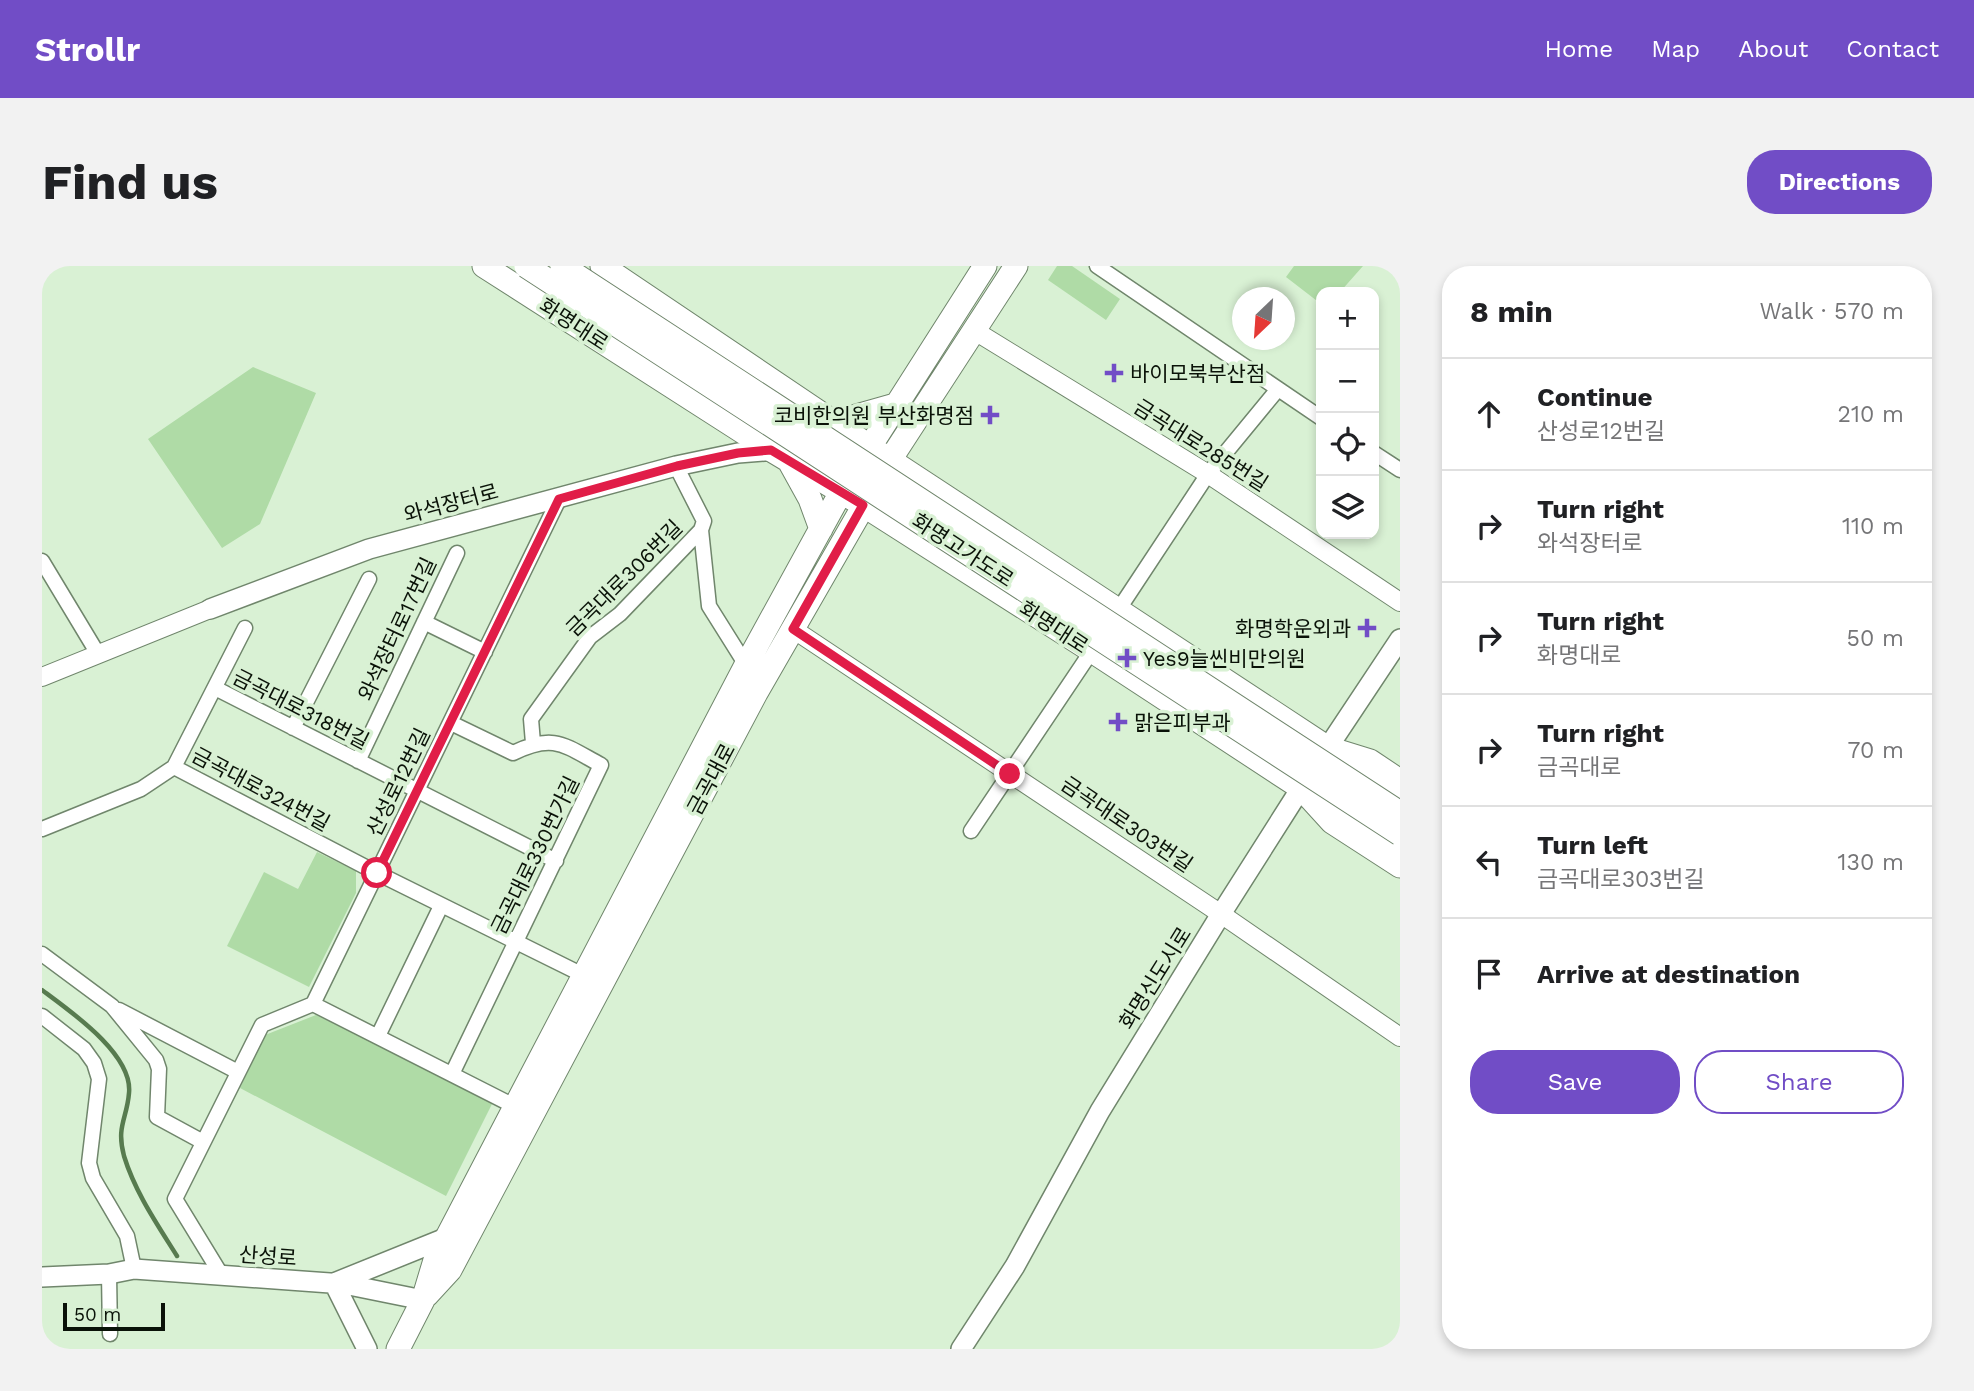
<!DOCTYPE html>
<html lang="en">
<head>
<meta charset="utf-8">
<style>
	:root { --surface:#fff; --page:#f2f2f2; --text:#202124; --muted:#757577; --line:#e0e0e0; --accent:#714dc6 }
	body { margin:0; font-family:"Work Sans","Noto Sans KR",sans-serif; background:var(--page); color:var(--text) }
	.controls { position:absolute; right:21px; top:21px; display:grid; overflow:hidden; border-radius:14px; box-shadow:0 4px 10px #0003 }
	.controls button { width:63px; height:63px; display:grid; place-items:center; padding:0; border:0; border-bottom:2px solid var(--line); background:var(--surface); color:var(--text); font:35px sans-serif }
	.compass { position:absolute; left:1190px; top:21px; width:63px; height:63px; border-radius:50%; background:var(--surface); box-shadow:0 4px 10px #0003; rotate:205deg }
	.scale { position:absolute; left:21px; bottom:18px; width:102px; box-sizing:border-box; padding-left:7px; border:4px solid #0a1208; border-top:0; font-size:19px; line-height:24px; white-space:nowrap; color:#0a1208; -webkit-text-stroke:5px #d9f1d4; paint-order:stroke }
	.stop { position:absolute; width:21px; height:21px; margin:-16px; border:5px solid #e11d48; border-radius:50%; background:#fff }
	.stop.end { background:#e11d48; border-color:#fff; box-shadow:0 2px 7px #0008 }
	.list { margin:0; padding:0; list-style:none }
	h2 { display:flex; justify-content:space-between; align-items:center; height:91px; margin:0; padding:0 28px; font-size:30px }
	h2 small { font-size:23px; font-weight:400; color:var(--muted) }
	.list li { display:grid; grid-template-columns:46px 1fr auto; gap:21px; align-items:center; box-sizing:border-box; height:112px; padding:0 28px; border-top:2px solid var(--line) }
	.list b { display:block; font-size:26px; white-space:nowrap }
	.list p { margin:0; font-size:23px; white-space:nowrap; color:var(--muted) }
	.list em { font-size:23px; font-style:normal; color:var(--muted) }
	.actions { display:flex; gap:14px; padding:21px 28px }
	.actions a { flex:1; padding:16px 0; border:2px solid var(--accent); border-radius:28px; text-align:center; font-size:24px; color:var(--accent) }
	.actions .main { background:var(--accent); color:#fff }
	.icon { flex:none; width:38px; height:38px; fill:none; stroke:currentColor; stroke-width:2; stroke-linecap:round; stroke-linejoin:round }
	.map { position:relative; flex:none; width:1358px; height:1083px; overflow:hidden; border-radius:28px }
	header { display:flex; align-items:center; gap:42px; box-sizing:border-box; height:98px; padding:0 35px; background:var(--accent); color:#fff }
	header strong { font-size:33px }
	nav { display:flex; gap:38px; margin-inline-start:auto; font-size:24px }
	.intro { display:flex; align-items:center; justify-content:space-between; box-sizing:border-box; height:168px; padding:0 42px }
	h1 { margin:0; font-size:49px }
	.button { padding:18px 32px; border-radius:28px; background:var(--accent); color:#fff; font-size:24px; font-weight:700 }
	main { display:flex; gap:42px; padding:0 42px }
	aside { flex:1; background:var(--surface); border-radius:28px; box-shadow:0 4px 10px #0003 }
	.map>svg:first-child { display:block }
</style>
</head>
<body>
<header>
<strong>Strollr</strong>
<nav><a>Home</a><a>Map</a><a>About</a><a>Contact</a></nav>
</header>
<div class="intro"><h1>Find us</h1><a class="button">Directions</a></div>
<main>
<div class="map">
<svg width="1358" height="1083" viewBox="0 0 1358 1083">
	<rect width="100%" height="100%" fill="#d9f1d4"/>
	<path fill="#afdba6" d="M1015 0H1030L1078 33 1064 54 1006 14Z
		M1252 0H1321L1298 26H1279V38L1244 11Z
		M211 101 274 127 218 258 180 282 106 173Z
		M275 586 314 605V627L267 721 185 680 222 606 256 623Z
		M274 749 451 836 404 930 198 822 223 769Z"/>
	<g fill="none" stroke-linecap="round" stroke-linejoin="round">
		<path stroke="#577b4f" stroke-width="4.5" d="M0 724C28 745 91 788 87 827 85 853 74 860 82 890 93 926 115 958 135 990"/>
		<g stroke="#70866c" stroke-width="17">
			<path id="minor" d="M1055 0 1279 152
				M1332 187 1358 204
				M634 200 662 255 659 264
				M0 295 56 388
				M1073 349 1166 208 1236 123
				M382 356 443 386
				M173 422 514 595
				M409 457 471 487C512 467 522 479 559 499L410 808
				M251 462 327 313
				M491 477 489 453 548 371 578 348 659 264 667 340 704 399
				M316 495 415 287
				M132 501 335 607 543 710
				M0 563 99 523 132 501 203 362
				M929 565 1053 380
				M0 688 70 740 114 794 117 803 115 851 161 876
				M271 738 474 841
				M77 744 196 806
				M0 750 42 783 52 797 57 813 47 897 51 912 85 970 92 1003
				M336 770 399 640
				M67 1008 68 1068
				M180 1010 133 933 220 759 271 738 517 233"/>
		</g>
		<g stroke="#70866c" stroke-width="20">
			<path id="tertiary" d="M933 65 1166 208 1358 336
				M751 363 1179 648 1358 771
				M0 411 168 343"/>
		</g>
		<g stroke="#70866c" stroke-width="22">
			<path id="secondary" d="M168 343 327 283 634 200 696 187 735 184
				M0 1011 67 1008 92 1003 302 1018 381 1034
				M325 1083 292 1017 406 971
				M919 1083 973 1000 1058 845 1179 648 1259 522 1358 373"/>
		</g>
		<g stroke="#70866c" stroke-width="25">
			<path id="primary" d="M442 0 729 184 821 239 1050 385 1259 522 1290 556 1358 600
				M560 0 848 194 1286 482 1328 495 1358 515
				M793 156 853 139
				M747 195 768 233 779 263
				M385 1029 408 1004 714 427 848 194 974 0
				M356 1083 381 1034 393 994 704 399 799 226 943 0"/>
		</g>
		<g stroke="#70866c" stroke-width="25">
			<path id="trunk" d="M1286 482 1358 530
				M1259 522 1358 586"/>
		</g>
		<use href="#minor" stroke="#fff" stroke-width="14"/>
		<use href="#tertiary" stroke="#fff" stroke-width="18"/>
		<use href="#secondary" stroke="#fff" stroke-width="19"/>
		<use href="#primary" stroke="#fff" stroke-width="23"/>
		<use href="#trunk" stroke="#fff" stroke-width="23"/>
		<g stroke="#70866c" stroke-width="25" stroke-linecap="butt">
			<path id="trunk-bridge" d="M484 0 1358 568
				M520 0 1358 547"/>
		</g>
		<use href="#trunk-bridge" stroke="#fff" stroke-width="23"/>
	</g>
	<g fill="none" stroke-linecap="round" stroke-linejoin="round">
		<path stroke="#e11d48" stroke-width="9" d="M335 607 517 233 635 200 696 187 729 184 821 239 751 363 968 508"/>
	</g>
	<g fill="#714dc6" stroke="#d9f1d4" stroke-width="2.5">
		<path d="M1068.5 96.5h7v7h7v7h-7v7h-7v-7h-7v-7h7z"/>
		<path d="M944.5 138.5h7v7h7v7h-7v7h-7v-7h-7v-7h7z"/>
		<path d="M1321.5 351.5h7v7h7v7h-7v7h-7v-7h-7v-7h7z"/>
		<path d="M1081.5 381.5h7v7h7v7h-7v7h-7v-7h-7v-7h7z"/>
		<path d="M1072.5 445.5h7v7h7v7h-7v7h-7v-7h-7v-7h7z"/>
	</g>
	<g text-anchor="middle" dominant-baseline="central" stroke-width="7" stroke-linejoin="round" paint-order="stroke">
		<g font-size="21" fill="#0a1208" stroke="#d9f1d4">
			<text transform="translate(532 58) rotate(33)">화명대로</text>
			<text transform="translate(1159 179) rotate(32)">금곡대로285번길</text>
			<text transform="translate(409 237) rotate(-15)">와석장터로</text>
			<text transform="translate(921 284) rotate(33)">화명고가도로</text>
			<text transform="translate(582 312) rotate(-45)">금곡대로306번길</text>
			<text transform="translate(1012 361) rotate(33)">화명대로</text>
			<text transform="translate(355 363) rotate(-65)">와석장터로17번길</text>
			<text transform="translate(259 443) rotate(27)">금곡대로318번길</text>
			<text transform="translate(669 513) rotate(-62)">금곡대로</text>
			<text transform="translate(356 516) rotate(-64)">산성로12번길</text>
			<text transform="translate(219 523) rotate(28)">금곡대로324번길</text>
			<text transform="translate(1085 558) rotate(34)">금곡대로303번길</text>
			<text transform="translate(493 589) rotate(-64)">금곡대로330번가길</text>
			<text transform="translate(1113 712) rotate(-58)">화명신도시로</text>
			<text transform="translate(226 990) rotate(4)">산성로</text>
		</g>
		<g font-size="21" fill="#0a1208" stroke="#d9f1d4" text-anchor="start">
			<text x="1088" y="107">바이모북부산점</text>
			<text x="932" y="149" text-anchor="end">코비한의원 부산화명점</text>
			<text x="1309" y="362" text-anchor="end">화명학운외과</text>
			<text x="1101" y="392">Yes9늘씬비만의원</text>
			<text x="1092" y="456">맑은피부과</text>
		</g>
	</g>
</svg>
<div class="controls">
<button>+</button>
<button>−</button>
<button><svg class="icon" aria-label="locate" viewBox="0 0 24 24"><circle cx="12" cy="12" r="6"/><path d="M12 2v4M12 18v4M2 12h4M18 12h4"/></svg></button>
<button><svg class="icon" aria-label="layers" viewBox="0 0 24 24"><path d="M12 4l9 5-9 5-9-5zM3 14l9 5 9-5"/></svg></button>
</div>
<svg class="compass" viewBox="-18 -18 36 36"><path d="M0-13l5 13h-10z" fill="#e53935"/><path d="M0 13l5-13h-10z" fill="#757577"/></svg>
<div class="scale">50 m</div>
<div class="stop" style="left:335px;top:607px"></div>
<div class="stop end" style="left:968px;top:508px"></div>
</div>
<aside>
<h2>8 min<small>Walk · 570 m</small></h2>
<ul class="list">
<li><svg class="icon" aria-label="ahead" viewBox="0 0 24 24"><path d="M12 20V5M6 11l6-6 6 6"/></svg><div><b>Continue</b><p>산성로12번길</p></div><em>210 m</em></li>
<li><svg class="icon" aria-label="right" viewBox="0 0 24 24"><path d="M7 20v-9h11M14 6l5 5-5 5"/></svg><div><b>Turn right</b><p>와석장터로</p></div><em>110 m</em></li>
<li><svg class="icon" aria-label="right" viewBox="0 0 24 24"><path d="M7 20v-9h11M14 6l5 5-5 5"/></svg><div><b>Turn right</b><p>화명대로</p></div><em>50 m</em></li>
<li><svg class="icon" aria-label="right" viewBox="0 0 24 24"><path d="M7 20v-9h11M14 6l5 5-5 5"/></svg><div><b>Turn right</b><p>금곡대로</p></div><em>70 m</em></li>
<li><svg class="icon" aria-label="left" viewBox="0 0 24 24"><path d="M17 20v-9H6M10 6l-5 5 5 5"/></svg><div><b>Turn left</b><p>금곡대로303번길</p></div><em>130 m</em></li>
<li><svg class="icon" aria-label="arrive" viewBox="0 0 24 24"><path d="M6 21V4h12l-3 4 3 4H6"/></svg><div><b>Arrive at destination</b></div></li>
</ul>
<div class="actions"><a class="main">Save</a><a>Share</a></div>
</aside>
</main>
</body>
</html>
